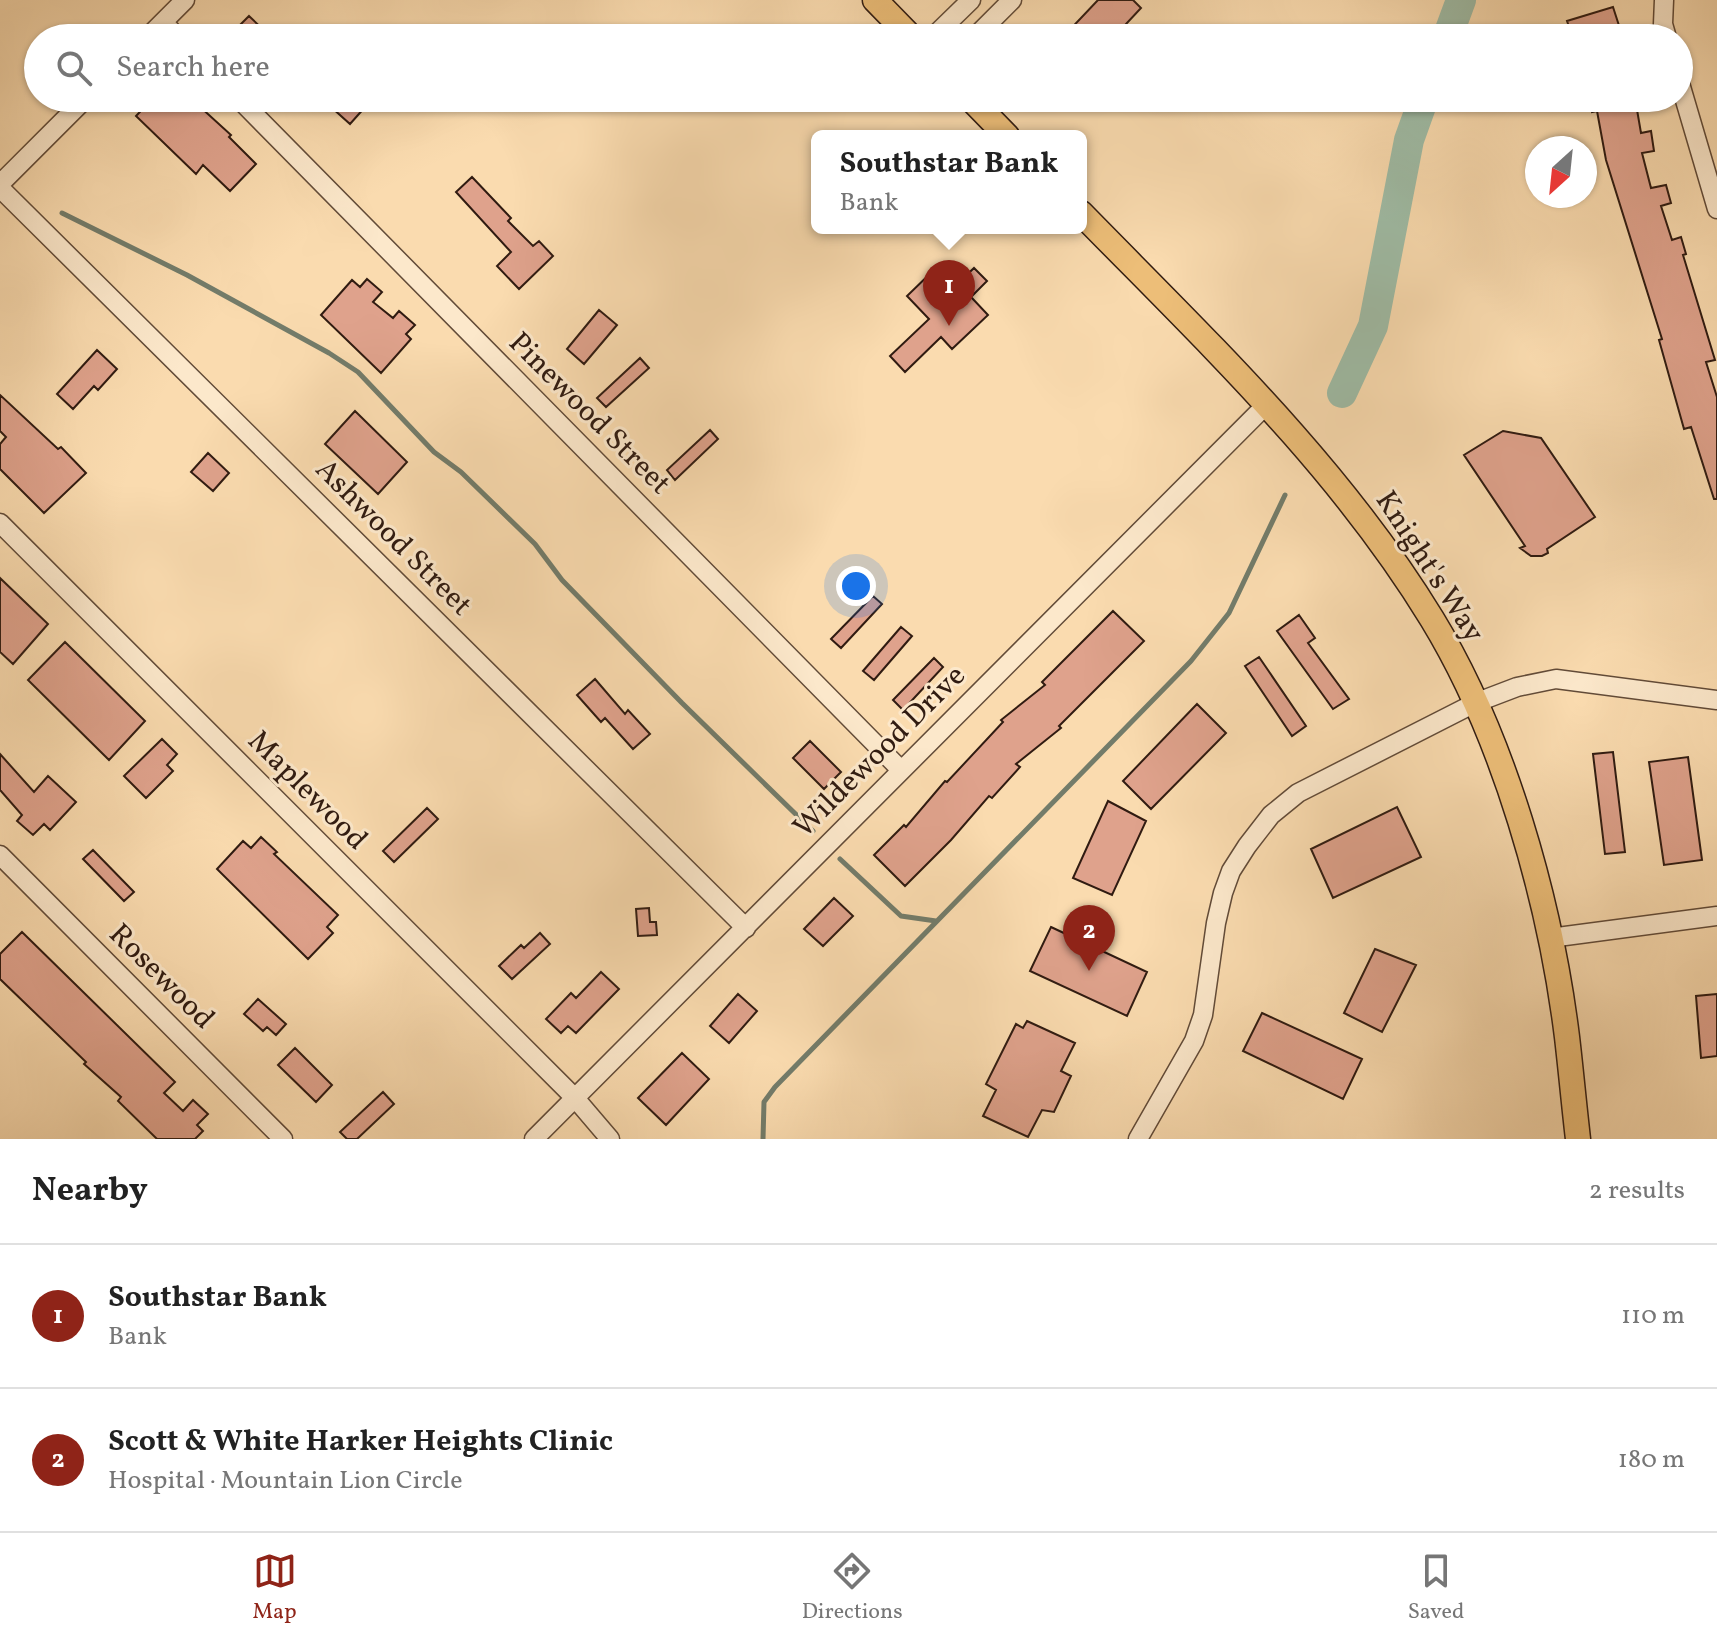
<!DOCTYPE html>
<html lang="en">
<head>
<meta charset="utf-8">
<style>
	:root { --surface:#fff; --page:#f2f2f2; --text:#222; --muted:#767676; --line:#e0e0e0; --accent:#8f2418 }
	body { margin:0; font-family:Vollkorn,serif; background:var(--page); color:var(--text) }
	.compass { position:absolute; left:1525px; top:136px; width:72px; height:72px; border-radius:50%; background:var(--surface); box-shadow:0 2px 6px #0004; rotate:207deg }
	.you { position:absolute; left:856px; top:586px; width:28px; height:28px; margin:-20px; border:6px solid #fff; border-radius:50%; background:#1a73e8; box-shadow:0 0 0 12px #1a73e833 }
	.badge { display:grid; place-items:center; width:52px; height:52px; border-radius:50%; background:var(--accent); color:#fff; font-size:26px; font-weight:700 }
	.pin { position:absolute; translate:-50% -66px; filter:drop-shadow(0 2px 4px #0008) }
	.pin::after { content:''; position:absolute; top:42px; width:28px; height:24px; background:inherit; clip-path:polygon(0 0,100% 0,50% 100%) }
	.popup { position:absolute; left:811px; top:130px; width:276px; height:104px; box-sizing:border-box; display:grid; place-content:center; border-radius:12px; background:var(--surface); filter:drop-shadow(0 2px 6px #0005); font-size:26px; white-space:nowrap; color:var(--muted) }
	.popup b { font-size:30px; color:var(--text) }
	.popup::after { content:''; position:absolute; left:50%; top:100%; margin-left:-16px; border:16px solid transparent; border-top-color:var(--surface) }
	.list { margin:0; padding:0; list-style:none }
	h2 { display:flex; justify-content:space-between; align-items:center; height:104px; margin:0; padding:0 32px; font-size:34px }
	h2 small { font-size:26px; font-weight:400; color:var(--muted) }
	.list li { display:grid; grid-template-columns:52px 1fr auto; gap:24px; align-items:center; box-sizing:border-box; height:144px; padding:0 32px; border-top:2px solid var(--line) }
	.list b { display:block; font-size:30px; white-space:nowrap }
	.list p { margin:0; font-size:26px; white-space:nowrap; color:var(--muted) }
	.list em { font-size:26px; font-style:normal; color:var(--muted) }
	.icon { flex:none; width:44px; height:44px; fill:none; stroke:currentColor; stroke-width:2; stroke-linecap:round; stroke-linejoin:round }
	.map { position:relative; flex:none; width:1717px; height:1139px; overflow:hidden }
	.search { position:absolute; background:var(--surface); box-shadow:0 2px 6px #0004; left:24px; right:24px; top:24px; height:88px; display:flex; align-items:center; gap:20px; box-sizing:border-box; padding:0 28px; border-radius:44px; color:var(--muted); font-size:30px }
	.sheet { height:392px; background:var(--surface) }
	nav { display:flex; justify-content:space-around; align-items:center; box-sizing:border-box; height:112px; border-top:2px solid var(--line); background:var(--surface); font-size:22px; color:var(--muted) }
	nav a { display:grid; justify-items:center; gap:4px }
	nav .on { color:var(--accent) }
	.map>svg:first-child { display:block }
</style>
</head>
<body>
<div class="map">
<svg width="1717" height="1139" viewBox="0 0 1717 1139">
	<rect width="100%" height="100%" fill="#fadbaf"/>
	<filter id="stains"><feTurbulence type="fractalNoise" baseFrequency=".0025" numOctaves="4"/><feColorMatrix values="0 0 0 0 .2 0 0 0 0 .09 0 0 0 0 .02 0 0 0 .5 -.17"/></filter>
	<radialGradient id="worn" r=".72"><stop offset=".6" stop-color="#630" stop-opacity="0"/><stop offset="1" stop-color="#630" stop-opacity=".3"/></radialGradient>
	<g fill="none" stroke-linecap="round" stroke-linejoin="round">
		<path stroke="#737c6a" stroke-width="5" d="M62 213 187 275 329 353 358 372 434 452 461 472 535 544 562 580 682 703 813 831
			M840 859 901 916 936 921
			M763 1139 764 1102 775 1087 1191 661 1229 613 1285 495"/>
		<path stroke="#9fbca6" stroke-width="30" d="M1447 38 1461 0
			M1342 393 1373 326 1409 140 1424 98"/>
	</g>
	<path fill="#dfa28c" stroke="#301b11" stroke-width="2" d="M1098 0H1133L1141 8 1113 38H1062Z
		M1613 7 1623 38H1573L1567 21Z
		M249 16 272 38H227Z
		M153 98H205L198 105 231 135 229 137 256 164 230 191 203 165 196 174 136 116Z
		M321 98H357L366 106 350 124Z
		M1588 98H1635L1641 133 1651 131 1654 151 1642 153 1651 188 1666 185 1671 203 1661 206 1672 240 1681 237 1686 254 1683 255 1715 360 1706 362 1717 397V499H1714L1691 427 1684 429 1659 340 1662 339 1606 160 1597 111 1592 112Z
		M472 177 511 218 508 221 533 246 539 241 553 256 519 289 497 266 511 252 456 192Z
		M937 267 955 286 974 268 987 281 971 297 988 315 952 349 941 337 905 372 890 356 929 319 907 296Z
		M367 279 382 292 373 302 393 318 399 311 415 325 406 334 411 339 381 373 321 315 352 280 360 287Z
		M599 310 617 325 584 364 567 349Z
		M97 350 117 369 98 390 94 386 73 409 57 394Z
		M640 358 649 368 606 407 597 398Z
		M0 395 58 449 61 447 86 473 44 513 0 469V444L6 437 0 431Z
		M355 411 407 462 378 494 325 444Z
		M710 430 718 439 675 480 667 470Z
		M1503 431 1541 438 1595 517 1547 549 1548 553 1542 556H1531L1520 548 1525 546 1464 455Z
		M208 453 229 473 213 491 191 472Z
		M0 578 48 624 13 664 0 652Z
		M873 596 882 604 841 648 831 639Z
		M1113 611 1144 641 1059 726 1061 728 1016 764 1020 767 992 798 989 796 951 840 905 886 874 855 904 825 906 827 945 781 947 782 1003 722 1001 720 1045 685 1042 682Z
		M1299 615 1315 638 1308 643 1349 699 1333 709 1277 631Z
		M901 627 912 636 874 680 863 671Z
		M65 642 145 721 109 760 28 680Z
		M1259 657 1306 726 1292 736 1245 666Z
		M934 658 943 667 903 710 893 700Z
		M595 679 625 714 628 710 650 734 633 749 605 718 601 722 577 695Z
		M1197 704 1226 733 1151 809 1123 781Z
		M162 739 177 754 167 765 173 771 146 798 124 776Z
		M810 741 841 772 824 789 793 758Z
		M1613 752 1625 852 1605 854 1593 754Z
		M0 754 34 792 48 776 76 802 50 830 44 824 33 835 17 821 22 815 0 790Z
		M1688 757 1702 860 1664 865 1649 762Z
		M1108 801 1146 821 1112 895 1073 878Z
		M1397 807 1421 857 1333 898 1311 849Z
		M427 808 438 819 394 862 383 851Z
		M261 837 277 852 274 854 338 915 327 927 333 933 308 959 217 869 243 841 251 848Z
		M93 850 134 892 124 901 83 859Z
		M834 898 853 916 823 946 804 929Z
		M649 908 650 922H656L657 935 638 936 636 909Z
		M1051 927 1147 972 1127 1016 1030 971Z
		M22 932 175 1082 164 1093 183 1111 193 1100 208 1114 197 1125 203 1131 195 1139H157L118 1101 121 1097 84 1064 86 1062 0 979V954Z
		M540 933 550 944 512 979 499 966 521 945 524 948Z
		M1375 949 1416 965 1382 1032 1344 1013Z
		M601 972 619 989 576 1033 568 1026 561 1033 546 1019 571 993 576 998Z
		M738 994 757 1011 729 1043 710 1026Z
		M1717 994V1056L1701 1058 1696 996Z
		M258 999 286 1024 276 1035 267 1027 263 1031 244 1014Z
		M1262 1013 1362 1059 1343 1099 1243 1051Z
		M1027 1021 1075 1043 1061 1071 1071 1076 1054 1112 1042 1110 1028 1137 983 1116 996 1090 986 1084 1016 1024 1023 1028Z
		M295 1048 332 1085 316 1102 278 1065Z
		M682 1053 709 1079 666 1125 638 1098Z
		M383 1092 394 1104 357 1139H347L340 1132Z"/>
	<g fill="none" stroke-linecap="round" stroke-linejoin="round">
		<g stroke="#624b38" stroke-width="21">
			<path id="minor" d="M1664 0 1663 24 1667 38
				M163 22 178 38
				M147 38 185 0
				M932 38 971 0
				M974 38 1012 0
				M1679 80 1717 209
				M238 98 901 770
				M0 184 86 98
				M0 188 746 928
				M0 523 575 1098 610 1139
				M0 855 283 1139
				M1550 938 1717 916
				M534 1139 1267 404
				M1138 1139 1194 1041 1203 1015 1216 923 1223 893 1231 871 1247 846 1271 815 1298 793 1475 703 1517 687 1556 679 1717 700"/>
		</g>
		<g stroke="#301b11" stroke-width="27">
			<path id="major" d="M875 0 912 38
				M970 98 1007 136
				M1081 213C1206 341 1338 465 1432 619 1504 737 1550 900 1567 1037 1571 1071 1574 1105 1578 1139"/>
		</g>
		<use href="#minor" stroke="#fce8cb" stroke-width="18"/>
		<use href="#major" stroke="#edbe78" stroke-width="24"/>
	</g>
	<g text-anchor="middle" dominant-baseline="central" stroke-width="6" stroke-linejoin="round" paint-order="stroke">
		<g font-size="30" fill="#301b11" stroke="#fce8cb">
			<text transform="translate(589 414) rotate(45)">Pinewood Street</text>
			<text transform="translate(393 538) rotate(45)">Ashwood Street</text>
			<text transform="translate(1429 567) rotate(57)">Knight's Way</text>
			<text transform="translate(880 752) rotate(-45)">Wildewood Drive</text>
			<text transform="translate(307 791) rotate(45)">Maplewood</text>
			<text transform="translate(161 977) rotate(45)">Rosewood</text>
		</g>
	</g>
	<rect width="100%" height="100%" filter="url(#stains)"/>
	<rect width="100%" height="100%" fill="url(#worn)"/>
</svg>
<svg class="compass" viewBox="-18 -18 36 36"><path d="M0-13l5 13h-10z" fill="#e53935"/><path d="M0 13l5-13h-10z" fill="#767676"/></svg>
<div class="you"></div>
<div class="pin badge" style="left:949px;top:326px">1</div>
<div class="popup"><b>Southstar Bank</b>Bank</div>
<div class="pin badge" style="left:1089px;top:971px">2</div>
<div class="search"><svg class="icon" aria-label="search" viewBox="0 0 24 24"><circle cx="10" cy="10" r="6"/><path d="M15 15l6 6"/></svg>Search here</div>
</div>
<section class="sheet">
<h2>Nearby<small>2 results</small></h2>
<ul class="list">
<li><span class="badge">1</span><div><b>Southstar Bank</b><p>Bank</p></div><em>110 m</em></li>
<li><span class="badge">2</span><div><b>Scott &amp; White Harker Heights Clinic</b><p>Hospital · Mountain Lion Circle</p></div><em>180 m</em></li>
</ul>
</section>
<nav>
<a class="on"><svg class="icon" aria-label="map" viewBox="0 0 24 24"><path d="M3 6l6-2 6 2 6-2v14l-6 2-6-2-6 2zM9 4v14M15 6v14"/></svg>Map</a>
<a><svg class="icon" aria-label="directions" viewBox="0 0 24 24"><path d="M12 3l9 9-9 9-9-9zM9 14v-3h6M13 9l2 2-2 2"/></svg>Directions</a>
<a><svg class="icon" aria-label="saved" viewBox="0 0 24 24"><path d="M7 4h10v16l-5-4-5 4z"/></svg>Saved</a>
</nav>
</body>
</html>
